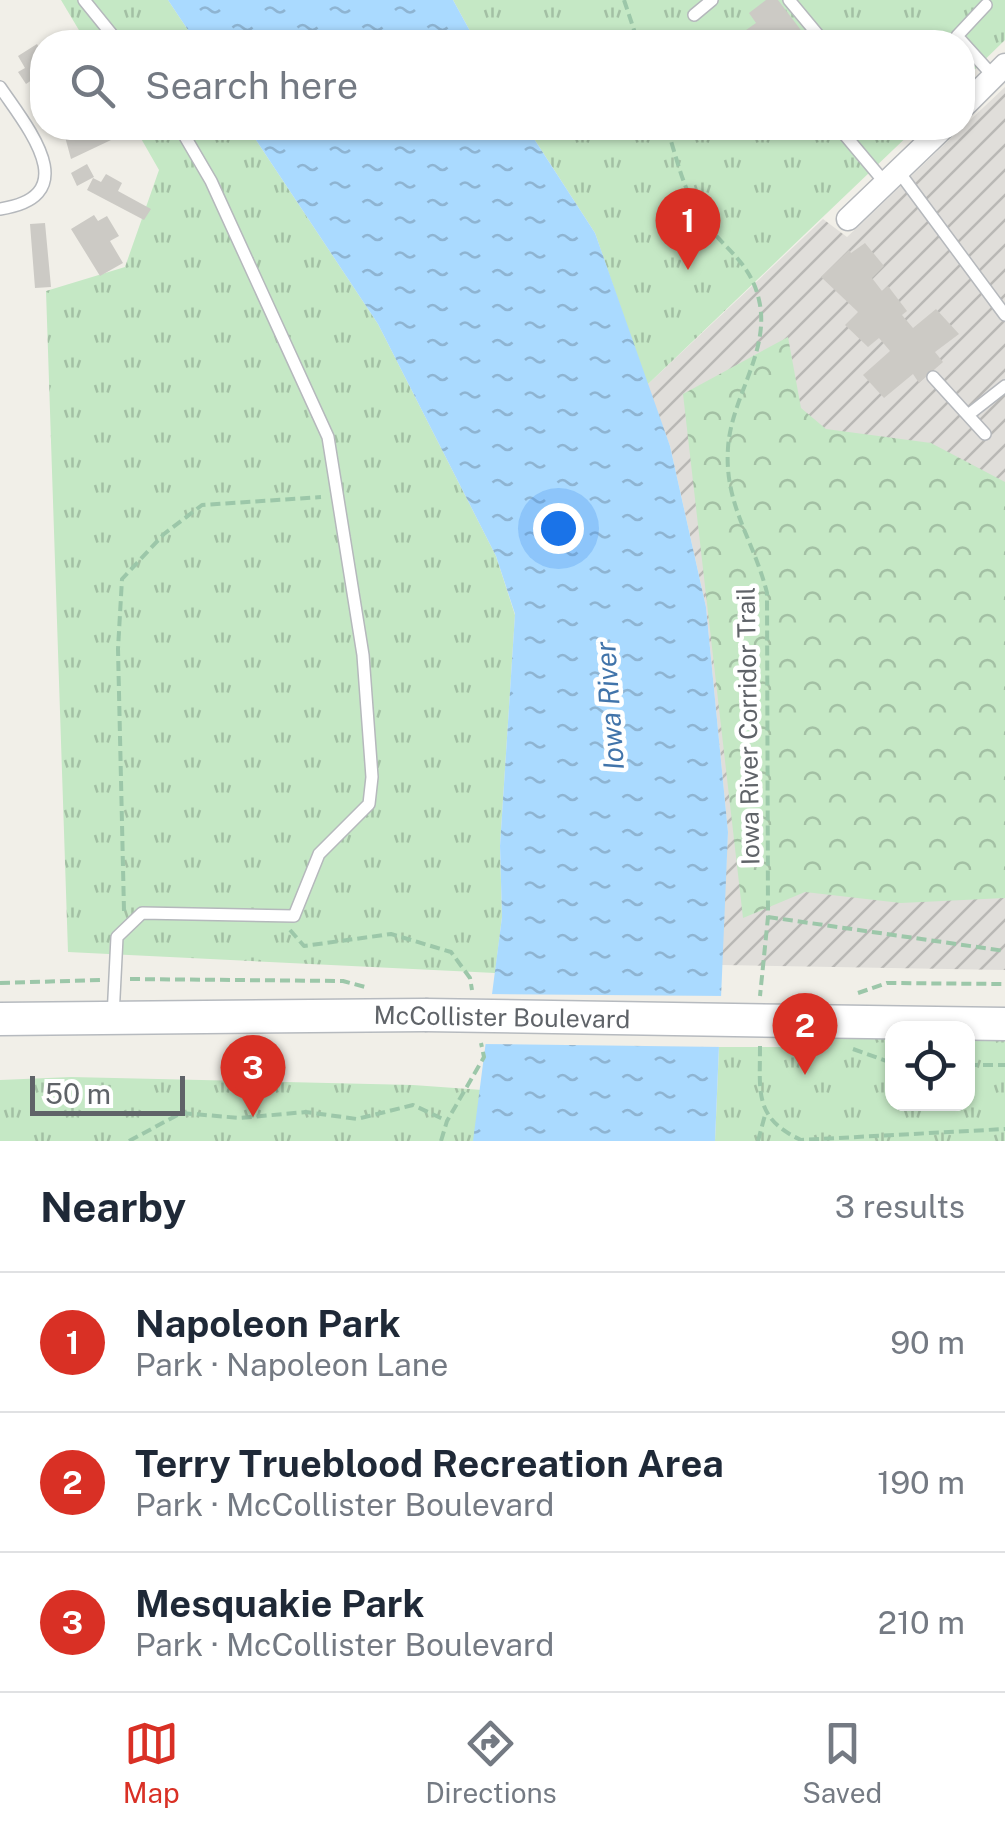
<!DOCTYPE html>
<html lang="en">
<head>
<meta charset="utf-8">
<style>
	:root { --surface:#fff; --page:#f2f2f3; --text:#1f2937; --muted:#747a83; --line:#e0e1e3; --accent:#d93025 }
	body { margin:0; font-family:"Public Sans",sans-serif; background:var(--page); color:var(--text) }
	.controls { position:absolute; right:30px; bottom:30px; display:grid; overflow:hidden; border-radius:20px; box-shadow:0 2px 8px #0004 }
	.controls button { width:90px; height:90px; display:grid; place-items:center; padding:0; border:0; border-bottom:2px solid var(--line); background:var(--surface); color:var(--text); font:50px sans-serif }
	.scale { position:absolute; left:30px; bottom:25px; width:155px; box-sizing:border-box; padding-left:10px; border:5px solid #5f6368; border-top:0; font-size:28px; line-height:35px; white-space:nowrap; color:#5f6368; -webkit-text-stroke:8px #fff; paint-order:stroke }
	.you { position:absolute; left:558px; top:528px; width:35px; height:35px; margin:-25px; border:8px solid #fff; border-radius:50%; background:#1a73e8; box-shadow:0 0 0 15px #1a73e833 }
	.badge { display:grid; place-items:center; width:65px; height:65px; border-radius:50%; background:var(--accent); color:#fff; font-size:32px; font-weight:700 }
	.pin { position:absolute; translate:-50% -82px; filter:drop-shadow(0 2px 5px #0008) }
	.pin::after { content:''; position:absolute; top:52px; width:35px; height:30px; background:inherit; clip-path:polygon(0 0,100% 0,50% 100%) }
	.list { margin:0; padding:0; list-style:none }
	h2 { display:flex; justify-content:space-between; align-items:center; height:130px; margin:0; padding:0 40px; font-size:42px }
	h2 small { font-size:32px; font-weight:400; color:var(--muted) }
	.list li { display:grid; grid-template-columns:65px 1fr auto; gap:30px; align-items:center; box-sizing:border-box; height:140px; padding:0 40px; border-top:2px solid var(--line) }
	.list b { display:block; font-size:38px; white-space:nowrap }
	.list p { margin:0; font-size:32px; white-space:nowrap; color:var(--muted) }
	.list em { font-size:32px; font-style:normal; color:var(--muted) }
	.icon { flex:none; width:55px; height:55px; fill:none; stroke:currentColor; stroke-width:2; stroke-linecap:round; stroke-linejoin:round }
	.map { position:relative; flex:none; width:1005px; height:1141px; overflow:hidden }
	.search { position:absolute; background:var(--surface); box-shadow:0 2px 8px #0004; left:30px; right:30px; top:30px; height:110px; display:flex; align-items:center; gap:25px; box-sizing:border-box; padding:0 35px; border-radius:40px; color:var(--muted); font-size:38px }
	.sheet { height:550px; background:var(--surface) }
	nav { display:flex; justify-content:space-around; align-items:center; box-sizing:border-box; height:140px; border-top:2px solid var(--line); background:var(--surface); font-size:28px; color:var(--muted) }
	nav a { display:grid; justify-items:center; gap:5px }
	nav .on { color:var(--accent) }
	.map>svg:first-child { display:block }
</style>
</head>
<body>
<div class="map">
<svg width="1005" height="1141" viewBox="0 0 1005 1141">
	<defs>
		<pattern id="industrial-furrows" width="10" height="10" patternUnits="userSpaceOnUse" patternTransform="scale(2.5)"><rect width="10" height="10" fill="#e0deda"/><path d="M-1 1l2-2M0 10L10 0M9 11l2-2" fill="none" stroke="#b9b8b5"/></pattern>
		<pattern id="forest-crowns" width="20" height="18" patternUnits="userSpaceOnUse" patternTransform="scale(2.5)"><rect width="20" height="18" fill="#c5e8c5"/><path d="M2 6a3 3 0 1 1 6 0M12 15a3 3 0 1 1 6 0" fill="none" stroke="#a3c0a4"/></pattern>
		<pattern id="park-tufts" width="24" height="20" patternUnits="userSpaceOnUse" patternTransform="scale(2.5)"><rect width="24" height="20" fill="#c5e8c5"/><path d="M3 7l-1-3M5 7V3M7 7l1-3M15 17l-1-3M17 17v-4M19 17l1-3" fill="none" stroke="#a3c0a4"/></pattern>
		<pattern id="water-ripples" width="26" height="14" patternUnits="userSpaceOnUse" patternTransform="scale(2.5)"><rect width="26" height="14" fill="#aadaff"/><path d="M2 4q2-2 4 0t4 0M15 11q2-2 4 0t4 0" fill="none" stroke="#8eb4d2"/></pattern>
	</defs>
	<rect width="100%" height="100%" fill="#f1efe8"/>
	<path fill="url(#industrial-furrows)" d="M1005 87V970L721 965 728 832 706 607 670 446 647 385 823 219 847 237Z"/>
	<path fill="url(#forest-crowns)" d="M788 337 801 408 826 429 931 443 1005 482V898L901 903 805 892 743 918 683 394Z"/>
	<path fill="url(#park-tufts)" fill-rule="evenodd" d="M61 0H168L196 42H86Z
		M453 0H1005V40L963 81 962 42H476Z
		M135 128H248L378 324 496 556 515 615 500 846 502 917 495 973 68 952 46 291 125 267 159 170Z
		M527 128H916L647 385 595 233Z
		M799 1021 1005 1024V1141H715L719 1047H799ZM892 1028H968V1104H892Z
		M71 1077 413 1085 511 1092 503 1141H0V1080Z"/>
	<path fill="url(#water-ripples)" d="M168 0H453L476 42H196Z
		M248 128H527L595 233 670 446 706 607 728 832 715 1141H473L502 917 500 846 515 614 496 556 378 324Z"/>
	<path fill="#f1efe8" d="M487 994 725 996 724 1047 481 1044Z"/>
	<path fill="#cccac5" d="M766 0H778L810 42H729L756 23 749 13Z
		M37 44 42 53V73L26 84 18 72 25 68 18 56Z
		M75 128H128L130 131 71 159 64 133Z
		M87 164 94 177 77 186 71 173Z
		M106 174 122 183 118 191 151 209 144 220 87 190 93 178 101 182Z
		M94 215 98 221 107 216 119 236 110 241 123 263 100 276 71 229Z
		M45 223 51 287 35 288 30 224Z
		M865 243 884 266 872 278 882 291 888 286 907 311 902 315 913 328 936 309 959 334 935 352 943 362 919 383 913 374 884 398 863 375 890 351 879 338 868 347 845 325 858 312 821 277 849 250 851 253Z"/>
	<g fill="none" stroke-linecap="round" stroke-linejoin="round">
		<g stroke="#b5b8bc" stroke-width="14">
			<path id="lane" d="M84 0 118 42
				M789 0 824 42
				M986 5 957 36 994 77
				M694 15 712 0
				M0 87C27 127 86 196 0 209
				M839 128 886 184
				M899 172 1005 315
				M933 377 985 434
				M968 415 1005 386
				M113 1017 117 937 142 913 294 916 319 854 369 804 372 777 363 655 328 437 211 181 180 128"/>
		</g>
		<g stroke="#b5b8bc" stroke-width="25">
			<path id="street" d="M962 108 1005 65
				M848 219 943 128"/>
		</g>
		<g stroke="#b6babf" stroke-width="35">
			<path id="secondary" d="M0 1019 425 1015
				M799 1021 1005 1024"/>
		</g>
		<path stroke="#9cc7a9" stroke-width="4" stroke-dasharray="10 5" stroke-linecap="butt" d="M624 0 638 42
			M667 128C676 156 683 188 699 214 719 246 750 259 759 300 771 351 731 397 728 448 724 505 754 540 767 593L768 917 760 996
			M124 911 118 649 122 579 164 534 202 505 321 497
			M768 917 1005 951
			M290 930 304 946 391 934 451 952 470 978 472 990
			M130 979 343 981 369 988
			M0 983 100 980
			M858 993 887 983 1005 984
			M760 1046C760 1093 754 1118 801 1140L1005 1129
			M853 1049 892 1063
			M968 1065H1005
			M129 1141 181 1113 240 1118 306 1112 357 1119 413 1105 447 1121
			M441 1141 447 1121 484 1057 481 1043
			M758 1141 765 1115"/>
		<use href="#lane" stroke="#fff" stroke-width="11"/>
		<use href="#street" stroke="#fff" stroke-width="22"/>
		<use href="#secondary" stroke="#fff" stroke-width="32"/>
		<g stroke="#b6babf" stroke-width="35" stroke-linecap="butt">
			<path id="secondary-bridge" d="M425 1015 799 1021"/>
		</g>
		<use href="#secondary-bridge" stroke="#fff" stroke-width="32"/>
	</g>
	<g text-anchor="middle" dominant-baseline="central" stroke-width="9" stroke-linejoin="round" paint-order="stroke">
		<g font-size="25" fill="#5f6368" stroke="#fff">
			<text transform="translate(748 726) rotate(-91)">Iowa River Corridor Trail</text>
			<text transform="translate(502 1017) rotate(1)">McCollister Boulevard</text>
		</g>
		<g font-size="28" font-style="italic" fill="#4174aa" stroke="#fff">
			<text transform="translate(609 706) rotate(-94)">Iowa River</text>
		</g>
	</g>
</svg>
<div class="controls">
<button><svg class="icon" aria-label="locate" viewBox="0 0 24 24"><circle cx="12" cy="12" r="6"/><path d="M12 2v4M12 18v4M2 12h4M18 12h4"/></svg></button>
</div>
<div class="scale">50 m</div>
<div class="you"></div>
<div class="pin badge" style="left:688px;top:270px">1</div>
<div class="pin badge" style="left:805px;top:1075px">2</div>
<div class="pin badge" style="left:253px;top:1117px">3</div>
<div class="search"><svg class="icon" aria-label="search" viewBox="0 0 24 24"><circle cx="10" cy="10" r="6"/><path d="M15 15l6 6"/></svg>Search here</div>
</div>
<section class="sheet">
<h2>Nearby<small>3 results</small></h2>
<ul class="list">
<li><span class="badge">1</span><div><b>Napoleon Park</b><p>Park · Napoleon Lane</p></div><em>90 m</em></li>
<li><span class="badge">2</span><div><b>Terry Trueblood Recreation Area</b><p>Park · McCollister Boulevard</p></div><em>190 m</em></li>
<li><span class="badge">3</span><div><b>Mesquakie Park</b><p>Park · McCollister Boulevard</p></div><em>210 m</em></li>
</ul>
</section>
<nav>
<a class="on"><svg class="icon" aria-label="map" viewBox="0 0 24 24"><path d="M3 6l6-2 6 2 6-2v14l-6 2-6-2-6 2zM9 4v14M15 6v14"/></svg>Map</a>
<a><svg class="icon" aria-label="directions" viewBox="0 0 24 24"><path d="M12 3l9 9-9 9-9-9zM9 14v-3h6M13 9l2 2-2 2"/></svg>Directions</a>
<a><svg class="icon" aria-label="saved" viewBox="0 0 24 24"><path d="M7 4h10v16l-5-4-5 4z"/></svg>Saved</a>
</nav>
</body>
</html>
